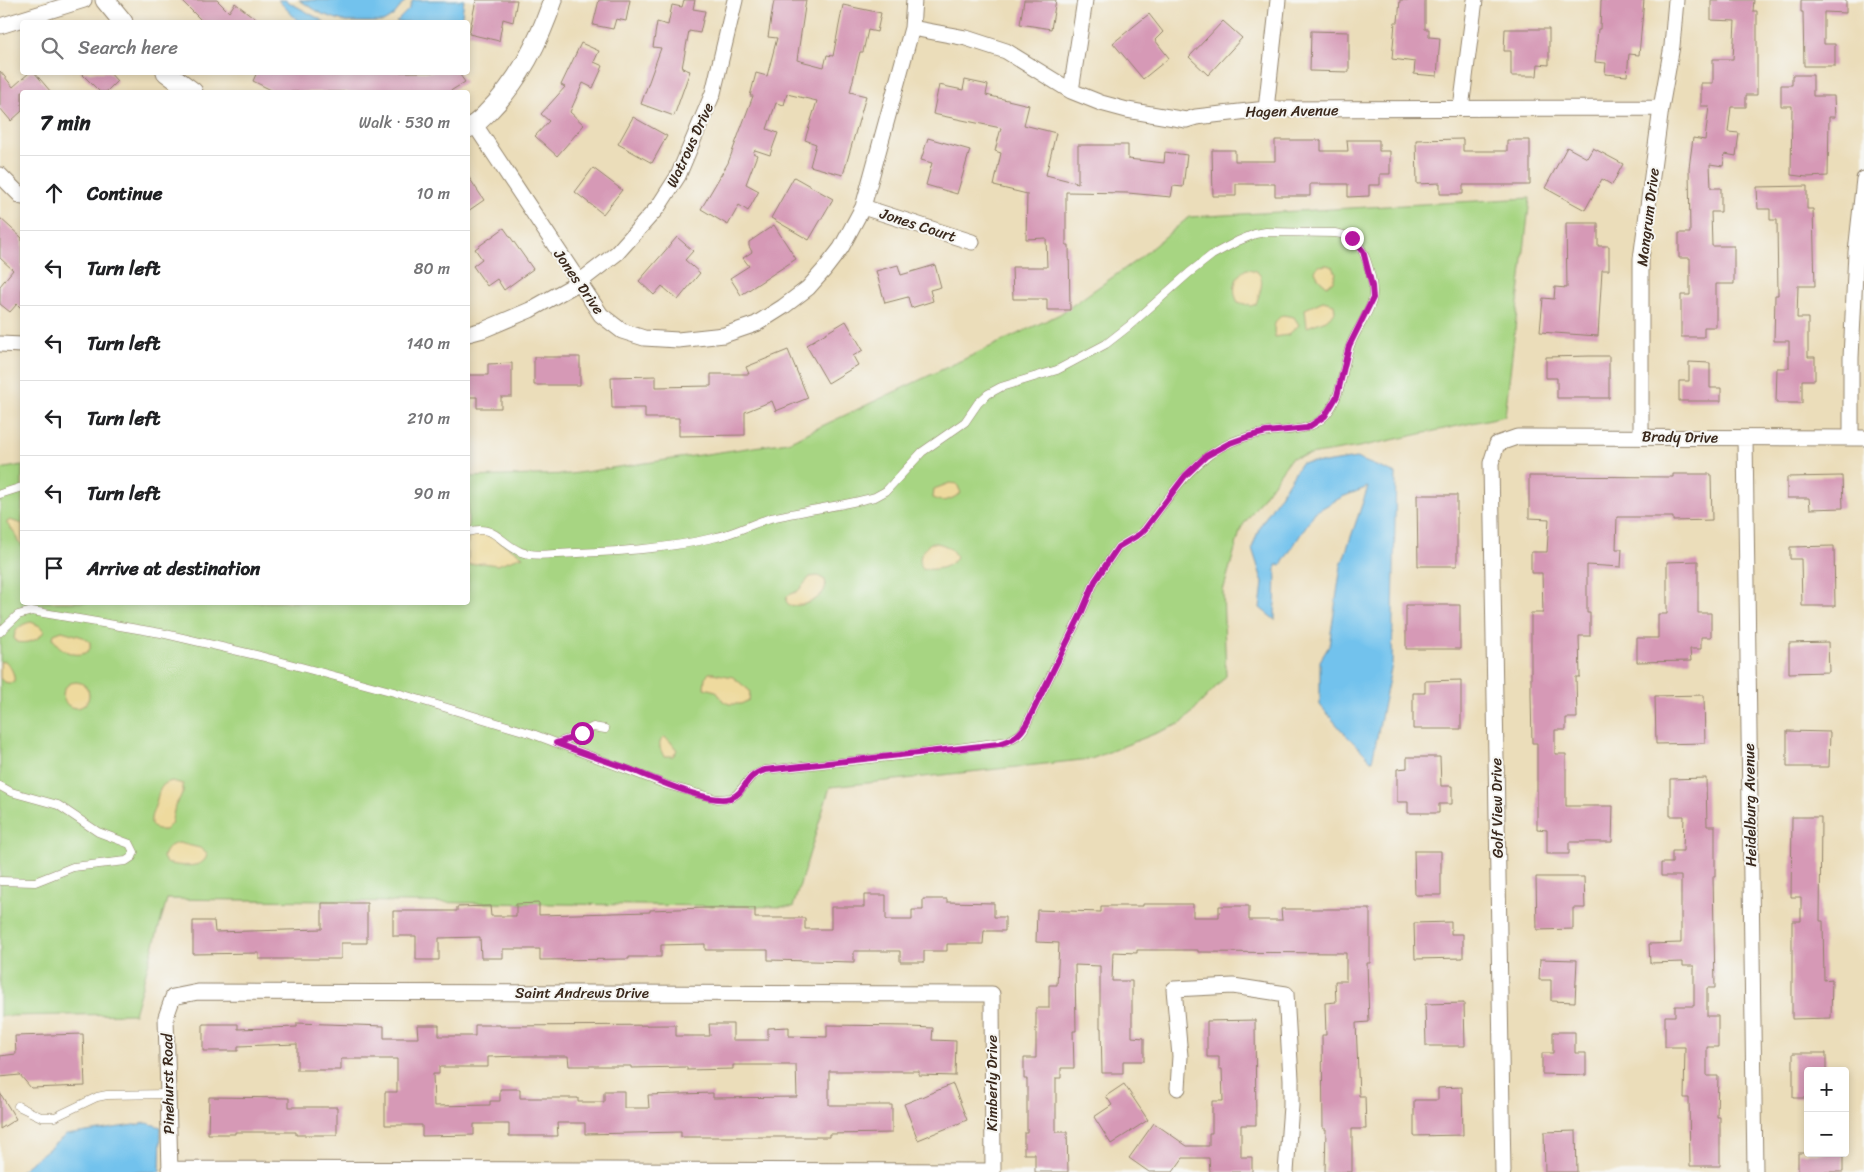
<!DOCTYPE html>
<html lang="en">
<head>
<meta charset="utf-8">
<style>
	:root { --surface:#fff; --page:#f6f6f6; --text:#202124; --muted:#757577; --line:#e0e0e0 }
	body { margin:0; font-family:Sriracha,sans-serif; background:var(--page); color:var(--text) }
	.controls { position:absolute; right:15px; bottom:15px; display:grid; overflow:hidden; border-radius:5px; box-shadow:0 2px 8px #0003 }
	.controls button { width:45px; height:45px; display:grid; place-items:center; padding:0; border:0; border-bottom:1px solid var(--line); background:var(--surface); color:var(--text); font:25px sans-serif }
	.stop { position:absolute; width:15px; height:15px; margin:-11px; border:4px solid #b5179e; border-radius:50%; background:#fff }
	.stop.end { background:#b5179e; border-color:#fff; box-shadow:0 1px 5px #0008 }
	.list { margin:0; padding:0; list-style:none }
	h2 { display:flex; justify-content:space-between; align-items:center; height:65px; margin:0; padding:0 20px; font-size:21px }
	h2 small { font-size:16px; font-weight:400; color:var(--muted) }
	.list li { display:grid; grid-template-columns:32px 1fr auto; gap:15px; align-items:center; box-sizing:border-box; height:75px; padding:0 20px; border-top:1px solid var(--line) }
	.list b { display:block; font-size:19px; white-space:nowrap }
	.list em { font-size:16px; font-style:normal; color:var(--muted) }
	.icon { flex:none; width:28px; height:28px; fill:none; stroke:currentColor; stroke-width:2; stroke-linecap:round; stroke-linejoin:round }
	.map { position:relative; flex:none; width:1864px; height:1172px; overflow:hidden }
	.search { position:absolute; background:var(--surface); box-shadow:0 2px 8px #0003; left:20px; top:20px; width:450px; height:55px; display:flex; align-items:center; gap:12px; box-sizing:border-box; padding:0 18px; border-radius:5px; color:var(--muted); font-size:19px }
	.panel { position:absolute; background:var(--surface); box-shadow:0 2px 8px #0003; left:20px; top:90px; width:450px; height:515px; border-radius:5px }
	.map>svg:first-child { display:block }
</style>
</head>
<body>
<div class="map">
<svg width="1864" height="1172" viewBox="0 0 1864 1172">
	<rect width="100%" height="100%" fill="#f6f6f2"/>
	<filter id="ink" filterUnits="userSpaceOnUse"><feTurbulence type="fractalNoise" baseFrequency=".02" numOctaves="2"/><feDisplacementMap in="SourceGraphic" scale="10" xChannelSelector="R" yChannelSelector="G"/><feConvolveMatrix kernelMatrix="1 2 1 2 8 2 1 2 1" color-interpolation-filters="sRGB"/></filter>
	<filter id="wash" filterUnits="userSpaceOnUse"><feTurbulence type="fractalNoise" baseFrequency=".0096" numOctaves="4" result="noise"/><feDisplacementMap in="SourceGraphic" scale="20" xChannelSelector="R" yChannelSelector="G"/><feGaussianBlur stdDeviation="1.12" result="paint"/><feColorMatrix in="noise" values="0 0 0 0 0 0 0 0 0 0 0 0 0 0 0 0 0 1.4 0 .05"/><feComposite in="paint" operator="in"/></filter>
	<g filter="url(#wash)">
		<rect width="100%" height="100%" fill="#ebddba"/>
		<path fill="#a7d582" stroke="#718050" d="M1530 198 1505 416 1359 447 1291 458 1241 528 1223 591 1226 676 1182 723 1091 759 830 787 793 907 167 899 134 1014 0 1016V469L22 465V602H468V477L571 474 788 442 1060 314 1137 260 1189 217Z"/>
		<path fill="#eeda9e" stroke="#94825e" d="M1327 265 1333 267 1336 273 1333 281 1327 286 1319 279 1315 271 1318 266Z
			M1247 269C1270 271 1260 291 1256 304L1251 306 1238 302C1231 291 1235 274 1247 269Z
			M1323 301 1334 304 1335 312 1326 320 1307 327 1305 309Z
			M1283 315 1294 317 1299 325 1288 335 1275 337C1273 327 1274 320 1283 315Z
			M950 483 957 484 961 493C952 499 943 504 933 498L934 489Z
			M10 520 22 524V545L18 542 15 533 7 524V522Z
			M486 533 523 556 497 565 483 563 468 565V536L472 534Z
			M931 543C941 542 954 548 956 558 948 569 935 570 922 569 917 559 922 549 931 543Z
			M818 576 825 580C830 597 803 608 789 605L786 601 787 596 798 591 810 577Z
			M31 622 40 626 44 631C39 641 26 644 16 642L14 638C15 628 22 624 31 622Z
			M62 631 83 637 90 642V649C79 661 59 651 53 638L54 634Z
			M5 661C10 665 15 674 14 681L10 683 4 682 0 678V662Z
			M713 673 733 677 750 691 749 700 741 704H729L723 701 716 691 704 688 705 677 709 673Z
			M63 695a13 13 0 1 1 26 0a13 13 0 1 1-26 0Z
			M664 737 669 740 677 750 673 756H664C660 750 657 742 664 737Z
			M172 781 183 784V793L175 806 171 824 165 830H157L151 824C150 815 154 811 156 803 159 792 159 784 172 781Z
			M179 843 200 848 207 854C205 870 178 866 166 863L163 857C165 849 171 844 179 843Z"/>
		<path fill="#72c2ed" stroke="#567686" d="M278 0H285L325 22H299Z
			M299 0H406L393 16 383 22H346L322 14Z
			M413 0H464L461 22H396L409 9Z
			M1356 458 1396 474 1392 664 1372 761 1344 733 1320 705V661L1329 646 1341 566 1368 487 1342 497 1315 512 1281 565H1276L1275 620 1260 608 1263 583 1252 548 1260 526 1301 463 1314 462 1325 463Z
			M147 1123 161 1127 160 1172H19L66 1135Z"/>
		<g id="blocks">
			<path fill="#d699b6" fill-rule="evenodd" d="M181 0H217L229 12 235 3 260 22H203Z
				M476 0H517L513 22 503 19 499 41 469 34Z
				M599 0H630L626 21 616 19 613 29 593 25Z
				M684 0H695L693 9 705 11 700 33 689 31 682 68 690 71 674 116 641 104 661 48 653 47 657 22 668 25 672 5 682 7Z
				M774 0H806L797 60 824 67 827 55 833 56 843 5 881 13 877 32 868 30 863 52H860L850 92 866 96 843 175 810 166 816 144 805 140 817 101 787 94 784 105 776 103 767 129 778 133 770 155 755 150 753 153 757 155 746 184 759 191 748 211 739 205 728 225 701 209 728 163 753 96H750L756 73 767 76 777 38 768 37Z
				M1024 0H1056L1051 29 1020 24Z
				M1400 0H1425V29H1429V37L1440 38 1437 76 1414 74 1415 62 1392 59 1395 22H1398Z
				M1601 0H1644L1639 55 1629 54 1627 76 1605 74 1606 63 1595 62 1598 29H1600Z
				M1711 0H1754L1753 11H1757V95H1746V107H1731L1728 132 1739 133 1736 156 1725 154 1723 166 1710 164 1711 188H1721V212H1711L1712 246H1734V284H1716V327H1704V337H1681V295H1690V258H1679V233H1690L1689 168 1693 138 1705 140 1709 106H1701V83H1713V59H1733L1735 21 1711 20Z
				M1801 0H1846V13L1824 12V44H1835V66H1804L1803 12H1801Z
				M1149 14 1163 32 1155 40 1169 58 1143 79 1113 43Z
				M1223 21 1242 38 1208 75 1189 57Z
				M1505 29H1549V65L1538 64 1537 76H1511V51H1504Z
				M1311 31 1349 32V72L1310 71Z
				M581 43 599 51 594 62 603 66 593 88 583 83 570 112 584 125 557 156 535 136 549 121 541 114 565 87 561 85Z
				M0 71 13 87 30 72H34L51 92H22V111L11 121 0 108Z
				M80 72H109L117 81 106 92H100Z
				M257 72H458L465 82 449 92H275L253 81Z
				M1792 75H1813V96H1834L1835 117H1829L1828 176 1807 177 1791 175 1792 106H1781V85H1792Z
				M965 80 988 85 986 95 1029 105 1024 125 1056 133 1046 175 1078 183V145H1128V159L1164 163 1165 152 1187 155 1183 187 1173 186 1171 197 1128 193 1066 192V245H1069L1070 310H1047V299H1013L1012 267H1047L1046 238 1026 239 1027 194 994 186 1001 153 995 151 1001 128 933 114 939 85 963 90Z
				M633 117 667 136 652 163 618 144Z
				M928 138 970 150 957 194 926 185 932 163 921 160Z
				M1463 139V151H1507V140H1530V185H1463V194H1440V183L1417 184 1416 140Z
				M1275 140H1321V151H1348L1347 140H1379V151H1390V174H1380V185H1369V196L1348 197V184H1310V196H1275V184H1236V196H1213L1212 150H1235V161H1275Z
				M1567 147 1587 158 1593 148 1623 164 1612 185 1602 179 1585 210 1545 188Z
				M593 168 622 190 603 214 575 192Z
				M468 176 484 200 468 211Z
				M794 177 833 199 809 240 771 218Z
				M1807 186V209H1813L1815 286H1798L1797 318H1808V357H1815V380H1802V403H1776L1777 368H1789V341H1774L1775 295H1778L1777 220H1770V209H1758L1757 187Z
				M0 218 22 238V309L17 304 10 312 0 304V286L13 270 0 258Z
				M1566 223H1598V246H1609V270H1602L1598 336 1540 332 1543 298 1554 299 1555 287 1567 288Z
				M774 225 796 259 741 295 730 278 749 266 743 258 752 252 749 246V242Z
				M504 228 533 269 504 290 497 279 487 286 473 266 482 259 475 249Z
				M677 237 693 251 685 260 700 273 678 300 662 286 654 295 639 281Z
				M898 265 901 275 935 265 941 287 930 290 933 301 911 308 908 297 885 303 876 271Z
				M846 321 863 350 853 356 858 365 828 383 806 345Z
				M788 350 808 398 776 411 772 401 745 412V435L679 436V418H645V408H612L611 377 656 376V387L711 386V374H749L746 367Z
				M1590 356H1609V398H1557V378H1546V357Z
				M534 357H580V385H534Z
				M1689 362 1710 363V388H1721V401H1679V381H1689Z
				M512 363V397H501V408H477V397H468V375H488V364Z
				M1673 474H1711L1712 520 1673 521V517H1617L1616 549H1622L1621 567 1587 565V613H1590V636H1579L1580 677H1576L1577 718H1566V730H1555V754H1566V806H1613L1612 842H1569V854H1547V830L1537 829V743H1532L1531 695V613H1543L1542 573H1531V552H1547L1549 519 1529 518V476L1673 477Z
				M1842 476 1843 508 1810 509 1809 498H1787V477Z
				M1417 495H1457V566H1418Z
				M1834 546 1835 606H1802L1801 559H1790V547Z
				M1698 561V613H1711V637H1701V649H1690L1691 661 1637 662V638H1658V614H1667V562Z
				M1406 605H1460V649H1406Z
				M1828 642 1829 672 1789 673V643Z
				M1461 680V729H1413V693H1425V681Z
				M1704 695 1705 743 1656 744 1655 696Z
				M1787 731 1830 732 1829 767H1787Z
				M1407 757H1440L1441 786H1452V804H1439V813H1408V802H1397V769L1407 768Z
				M1706 778 1707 826H1715V876H1713L1715 988H1707V1016H1718V1047H1707V1076H1718L1717 1117H1720V1166H1690L1689 1098H1684L1685 1047H1665V1016H1675V1006H1694V966H1683V962L1650 963 1649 944 1681 943V876H1661V863H1672V851H1683L1684 816H1670V779Z
				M1792 817H1821L1820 921H1823L1824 980 1832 979 1831 1018 1792 1019V921H1801V897H1791Z
				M1414 851H1441V895H1415Z
				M1536 877H1584L1585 908H1573V929L1537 930Z
				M864 895H886V920H912V910H923V899H947V902L994 903V917H1005V931H984L983 944H947V951H924V962H900V951H854V962L768 960V950H705V944L661 945V957H629V959L540 960V949H503V958H481L480 937 439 938V960H416V936H393V911H457V907L490 906 491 916H516V904L539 903V915L650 912V910L705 908H755V918H805V929H831V907H864Z
				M322 903H367V943H341V959H259V953L193 954V921H214L215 932 322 929Z
				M1143 904H1193V917H1219V906H1249V920H1282L1281 909H1370V963H1367L1369 1022 1356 1023 1359 1096H1365L1366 1129H1352V1172H1325L1326 1129H1323L1322 1035H1326L1325 1003 1336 1002 1335 981H1346V953L1198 952V950H1137V953L1113 952 1112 981H1132V1037L1144 1038V1061H1123V1073H1102L1101 1028H1100V966L1075 965 1076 1031H1073L1074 1068H1061V1078H1056V1132H1067L1068 1172H1035V1154H1024V1133H1027V1079H1024V1058H1036V1008H1049V985H1057L1059 943 1036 942 1037 910 1101 912V906H1143Z
				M1451 922V934H1463V958L1415 959 1414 923Z
				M1540 959 1577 960 1575 1002 1551 1001V980H1539Z
				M1464 1003 1465 1046H1426L1425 1004Z
				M1255 1020 1256 1125H1241V1157H1252V1172H1210L1209 1158H1183L1173 1172H1149L1129 1158 1154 1123 1187 1146H1209V1133H1212V1101H1223L1222 1069H1219V1057H1207V1021Z
				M297 1023 384 1026V1038H418L417 1025H439V1036H475V1025H500V1026L676 1025V1036H710L709 1024H733V1040H768V1028L789 1027V1036L827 1037V1025L910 1026V1027L933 1028 932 1040 956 1041 955 1076 919 1075V1071H829V1105H892V1133L829 1134V1137H681V1132L585 1134V1123H557L558 1136H509V1124H474V1135L422 1136V1125H385V1092H397V1059H341V1070H297V1044L238 1046V1051H203V1024H238V1029L297 1027ZM522 1056H568L569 1066H631V1068L687 1067V1070L733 1069V1065H796L797 1097 713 1098V1093L648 1095 649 1108H624V1091H604V1102H578V1098H520V1089H500V1101H490V1105L434 1106 433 1074H439V1067H488V1057Z
				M1553 1032H1575V1053H1586V1075L1542 1074V1053H1553Z
				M83 1034 85 1086 31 1088 20 1075 0 1077V1056L16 1054 15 1036Z
				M1793 1053H1826V1071H1808V1098H1793Z
				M953 1084 967 1120 918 1140 904 1104Z
				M1124 1084 1148 1120 1111 1144 1094 1117 1112 1105 1106 1096Z
				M1462 1087 1463 1135 1414 1136V1100H1438V1088Z
				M0 1093 16 1119 0 1129Z
				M209 1097 289 1098V1107H337V1135H296V1132H235V1134H208Z
				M1576 1131 1577 1172H1545L1544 1132Z
				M1798 1153H1843V1172H1798Z"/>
		</g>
	</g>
	<g filter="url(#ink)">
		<use href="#blocks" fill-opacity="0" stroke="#93846c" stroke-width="1"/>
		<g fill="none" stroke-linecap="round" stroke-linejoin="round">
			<g stroke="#93846c" stroke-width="9">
				<path id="service" d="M0 494 22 487
					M0 632 18 615 32 611 161 633 260 656 394 692 530 733 667 785 717 799 731 798 737 794 752 776 765 770 908 755 1008 741 1020 734 1024 729 1081 614 1095 581 1118 547 1140 534 1145 529C1170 496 1192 459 1232 442 1244 437 1256 434 1269 432 1289 429 1310 432 1325 416 1342 397 1342 371 1349 349 1354 332 1367 318 1372 301 1376 287 1366 250 1355 241 1350 236 1342 234 1335 233L1266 232 1255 234 1238 241 1212 255 1189 273 1129 326 1106 344 1057 370 1001 387 988 394 978 403 965 422 922 452 886 491 875 497C841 506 805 510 771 518 753 523 736 533 717 537 665 550 608 552 555 554 544 555 531 556 521 552 499 543 496 524 468 532
					M556 743 571 738 593 727 605 729
					M0 786 11 792 58 805 98 832 130 844 134 852 132 857 126 861 73 867 35 882 0 881
					M18 1106 41 1117H55L97 1097 107 1095 168 1094"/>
			</g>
			<g stroke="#93846c" stroke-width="17">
				<path id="minor" d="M0 26 84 0
					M912 28 966 38 1006 51 1071 91 1101 103 1127 110 1186 120 1196 117 1266 109 1661 108
					M1071 91 1085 0
					M1461 108 1475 0
					M1266 109 1278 0
					M475 125 601 315 622 331 644 338 678 340 724 335 756 324 783 307 808 288 824 270 841 248 863 207 912 28 914 0
					M0 175 22 197
					M863 207 972 242
					M468 334 483 330 530 310 578 283 617 253 658 207 678 176 713 93 735 0
					M0 344 22 345
					M1641 436V259L1661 108 1672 46 1676 0
					M1745 438 1755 1172
					M1851 438V358L1856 252 1864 179
					M1178 1088 1180 1056 1174 989 1233 986 1286 994 1291 1079V1106L1286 1172
					M169 1169 993 1171
					M170 1172 166 1017 173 997 198 992 992 994 993 1172
					M1503 1172 1491 463 1497 444 1517 437 1864 438"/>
			</g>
			<g stroke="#93846c" stroke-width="21">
				<path id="tertiary" d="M105 0 123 22
					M166 72 193 92
					M468 128C476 125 482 118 489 111 520 80 539 42 553 0"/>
			</g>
			<use href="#service" stroke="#fff" stroke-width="8"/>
			<use href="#minor" stroke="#fff" stroke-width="15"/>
			<use href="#tertiary" stroke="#fff" stroke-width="19"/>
		</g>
	</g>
	<g fill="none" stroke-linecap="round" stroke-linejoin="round" filter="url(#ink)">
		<path stroke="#b5179e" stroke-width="6" d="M582 733 571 738 556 743C581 753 607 761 632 770 653 778 710 805 731 798 747 792 743 776 765 770L999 744C1014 740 1021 734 1028 721L1081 614 1095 581 1118 547 1140 534 1145 529 1185 476 1206 456 1230 443 1247 437 1266 432 1307 428 1325 416 1337 396 1349 346 1373 298 1372 286 1363 251 1352 238"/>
	</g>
	<g text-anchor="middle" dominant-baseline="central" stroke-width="4" stroke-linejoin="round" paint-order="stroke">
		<g font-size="15" fill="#3b2a1e" stroke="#f6f6f2">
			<text transform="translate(1292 111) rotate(-1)">Hagen Avenue</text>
			<text transform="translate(690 145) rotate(-65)">Watrous Drive</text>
			<text transform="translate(1648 217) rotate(-83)">Mangrum Drive</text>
			<text transform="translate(918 225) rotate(18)">Jones Court</text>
			<text transform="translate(579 282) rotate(55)">Jones Drive</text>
			<text transform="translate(1680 437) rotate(1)">Brady Drive</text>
			<text transform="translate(1750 805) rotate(-91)">Heidelburg Avenue</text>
			<text transform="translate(1497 808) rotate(-91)">Golf View Drive</text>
			<text x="582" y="993">Saint Andrews Drive</text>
			<text transform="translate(992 1083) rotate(-90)">Kimberly Drive</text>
			<text transform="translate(168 1084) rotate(-91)">Pinehurst Road</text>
		</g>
	</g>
</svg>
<div class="controls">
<button>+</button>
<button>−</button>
</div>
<div class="stop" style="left:582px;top:733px"></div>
<div class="stop end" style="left:1352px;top:238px"></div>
<div class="search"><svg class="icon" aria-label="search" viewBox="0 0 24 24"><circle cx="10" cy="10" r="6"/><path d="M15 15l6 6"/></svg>Search here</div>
<section class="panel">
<h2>7 min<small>Walk · 530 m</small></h2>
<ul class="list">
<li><svg class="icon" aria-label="ahead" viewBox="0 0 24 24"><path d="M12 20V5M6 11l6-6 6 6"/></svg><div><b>Continue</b></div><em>10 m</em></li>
<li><svg class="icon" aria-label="left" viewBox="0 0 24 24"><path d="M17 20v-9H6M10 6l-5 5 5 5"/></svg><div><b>Turn left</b></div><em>80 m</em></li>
<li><svg class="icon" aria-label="left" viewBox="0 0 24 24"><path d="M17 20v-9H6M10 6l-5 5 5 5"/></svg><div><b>Turn left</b></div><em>140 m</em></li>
<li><svg class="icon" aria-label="left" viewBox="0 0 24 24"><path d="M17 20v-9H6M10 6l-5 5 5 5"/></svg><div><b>Turn left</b></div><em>210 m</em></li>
<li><svg class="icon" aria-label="left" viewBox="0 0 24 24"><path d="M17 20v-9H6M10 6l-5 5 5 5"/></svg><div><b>Turn left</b></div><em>90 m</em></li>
<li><svg class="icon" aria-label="arrive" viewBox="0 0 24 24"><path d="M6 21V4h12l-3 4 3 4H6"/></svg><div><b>Arrive at destination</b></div></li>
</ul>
</section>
</div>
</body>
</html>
